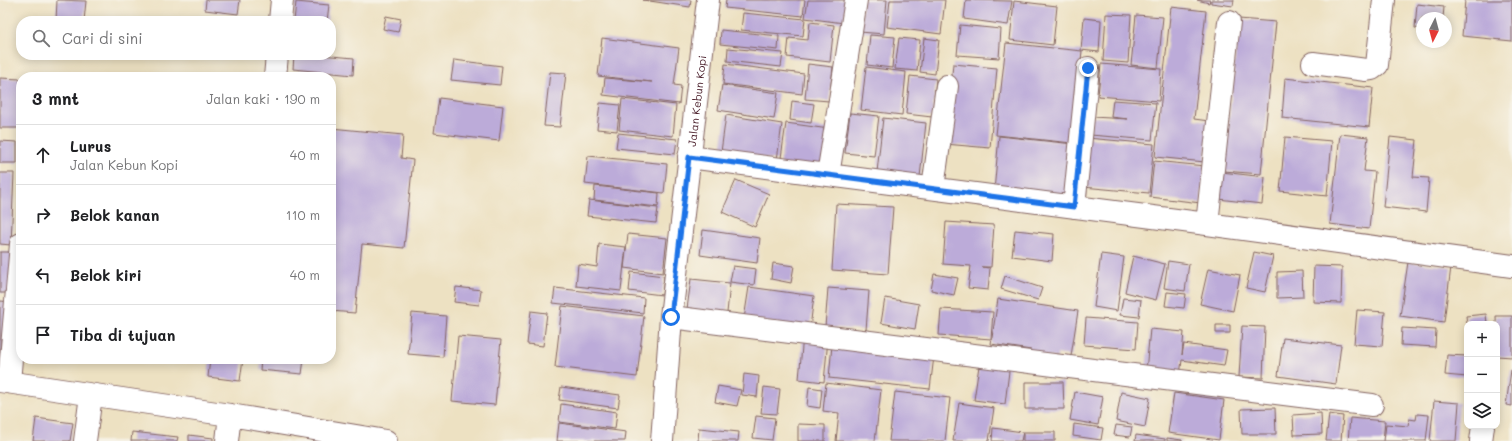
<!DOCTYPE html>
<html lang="id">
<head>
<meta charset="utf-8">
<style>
	:root { --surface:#fff; --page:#f2f2f2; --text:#202124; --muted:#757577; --line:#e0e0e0 }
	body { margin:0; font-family:Mali,sans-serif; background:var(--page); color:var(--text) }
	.controls { position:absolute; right:12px; bottom:12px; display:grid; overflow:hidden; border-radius:8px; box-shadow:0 2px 10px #0003 }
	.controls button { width:36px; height:36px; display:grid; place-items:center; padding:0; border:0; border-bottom:1px solid var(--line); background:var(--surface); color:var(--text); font:20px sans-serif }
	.compass { position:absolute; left:1416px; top:12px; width:36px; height:36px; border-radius:50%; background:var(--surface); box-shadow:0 2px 10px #0003; rotate:186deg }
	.stop { position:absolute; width:12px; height:12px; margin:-9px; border:3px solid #1a73e8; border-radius:50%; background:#fff }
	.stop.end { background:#1a73e8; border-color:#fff; box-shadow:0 1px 4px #0008 }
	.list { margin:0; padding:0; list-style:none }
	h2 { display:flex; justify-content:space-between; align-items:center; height:52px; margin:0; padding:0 16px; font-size:17px }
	h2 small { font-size:13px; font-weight:400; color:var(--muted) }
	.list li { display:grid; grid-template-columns:26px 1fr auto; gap:12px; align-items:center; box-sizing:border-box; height:60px; padding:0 16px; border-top:1px solid var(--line) }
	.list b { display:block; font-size:15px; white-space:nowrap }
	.list p { margin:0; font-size:13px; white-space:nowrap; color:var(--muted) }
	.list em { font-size:13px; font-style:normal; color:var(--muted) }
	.icon { flex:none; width:22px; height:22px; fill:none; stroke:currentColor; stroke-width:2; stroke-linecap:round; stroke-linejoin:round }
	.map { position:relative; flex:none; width:1512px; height:441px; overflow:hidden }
	.search { position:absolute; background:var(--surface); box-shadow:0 2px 10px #0003; left:16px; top:16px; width:320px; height:44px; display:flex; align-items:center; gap:10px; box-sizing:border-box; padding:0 14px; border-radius:16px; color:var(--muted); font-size:15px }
	.panel { position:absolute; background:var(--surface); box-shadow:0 2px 10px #0003; left:16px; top:72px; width:320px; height:292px; border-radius:16px }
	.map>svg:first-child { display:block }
</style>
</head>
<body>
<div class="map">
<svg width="1512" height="441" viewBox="0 0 1512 441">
	<rect width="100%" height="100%" fill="#f7f3e8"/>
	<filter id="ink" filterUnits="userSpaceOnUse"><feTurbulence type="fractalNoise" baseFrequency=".025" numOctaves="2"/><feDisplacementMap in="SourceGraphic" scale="8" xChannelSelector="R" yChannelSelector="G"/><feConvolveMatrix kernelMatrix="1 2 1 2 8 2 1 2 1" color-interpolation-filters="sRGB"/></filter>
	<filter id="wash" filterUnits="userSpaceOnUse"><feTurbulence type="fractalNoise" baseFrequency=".012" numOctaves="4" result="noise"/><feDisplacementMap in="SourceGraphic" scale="16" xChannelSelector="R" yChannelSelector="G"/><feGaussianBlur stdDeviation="0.9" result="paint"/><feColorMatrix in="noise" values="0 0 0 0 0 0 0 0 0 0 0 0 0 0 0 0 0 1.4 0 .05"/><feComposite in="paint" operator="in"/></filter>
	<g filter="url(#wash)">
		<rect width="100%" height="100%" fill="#ede1c2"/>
		<g id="blocks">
			<path fill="#bcabd9" d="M57 0 86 1 84 21H56Z
				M206 0H240L238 14 205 10Z
				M643 0H691L690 7Z
				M726 0H805L803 16 725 8Z
				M808 0H847L844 23 805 18Z
				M863 0H887L884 34 860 32Z
				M890 0H945L941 34 887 27Z
				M966 0 1012 1 1008 25 964 19Z
				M1197 0H1210L1209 3Z
				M1211 0H1234L1233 6 1211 3Z
				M1465 0H1512V41L1462 36Z
				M1014 1 1057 6 1053 45 1010 40Z
				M296 2 329 5 327 21H294Z
				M1417 4 1444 7 1443 18H1422V29L1415 28Z
				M1171 7 1206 11 1194 119 1209 121 1205 162 1155 157Z
				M743 13 805 19 803 36 741 30Z
				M1106 14 1131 15 1128 63 1103 61Z
				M1136 15 1163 17 1158 68 1131 65Z
				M386 16 401 19 398 32 383 29Z
				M1084 18 1101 20 1099 52 1081 50Z
				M1239 19 1276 22 1261 174 1224 171Z
				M810 22 834 25 830 62 787 57 789 38 808 40Z
				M960 25 1001 29 999 58 957 55Z
				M721 30 779 36 778 50 720 44Z
				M870 35 895 37 892 68 867 65Z
				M602 38 679 48 674 85 681 86 679 104 603 95 605 78 652 82 598 76Z
				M899 38 920 40 917 71 895 69Z
				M924 38 939 40 935 74 920 72Z
				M1006 43 1082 51 1072 143 996 135Z
				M728 48 783 53 781 67 727 61Z
				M294 55H321L354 58 353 75 293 69Z
				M454 60 502 66 500 85 451 80Z
				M725 64 804 74 802 94 723 84Z
				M808 64 833 67 829 101 805 99Z
				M953 64 997 68 990 148 945 144Z
				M1101 64 1161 69 1159 101 1098 96Z
				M866 67 906 72 902 115 861 110Z
				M550 72 566 73 560 127 544 126Z
				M910 76 936 79 932 117 906 114Z
				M0 78 20 79V128H0Z
				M1285 78 1373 88 1369 127 1282 118Z
				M722 85 778 93 774 119 718 110Z
				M439 98 503 106 499 141 434 133Z
				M622 99 676 105 673 136 619 130Z
				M1113 100 1156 103 1152 140 1090 135 1092 117 1128 119 1111 117Z
				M792 101 814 104 811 123 790 120Z
				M600 103 620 105 617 131 597 129Z
				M850 113 879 116 874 156 845 153Z
				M726 115 782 124 777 160 721 152Z
				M883 118 926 123 920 177 877 172Z
				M786 123 829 129 823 171 780 165Z
				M331 128 403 135 401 158 413 160 404 248 362 244 355 313 331 311Z
				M618 133 677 139 675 154 616 148Z
				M1340 134 1368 137 1364 171 1375 172 1369 229 1330 224Z
				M999 136 1074 144 1069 199 994 191Z
				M1285 137 1332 141 1327 196 1280 191Z
				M1390 137 1417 140 1413 177 1429 178 1426 212 1383 207Z
				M1087 138 1154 144 1149 193 1083 187Z
				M0 141 17 142V163H0Z
				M588 156 667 164 664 193 585 184Z
				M1154 161 1205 166 1201 203 1150 197Z
				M1221 172 1265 177 1262 204 1218 199Z
				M0 173H14L11 245 0 244Z
				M736 180 769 194 755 227 722 212Z
				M595 186 659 193 658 207 594 200Z
				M589 200 658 208 656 223 587 216Z
				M836 204 893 207 888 274 832 270Z
				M946 222 994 225 991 267H982L990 268 988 290 968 288 971 266 943 264Z
				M703 230 760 238 757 263 700 255Z
				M1015 230 1054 234 1052 261 1012 256Z
				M628 234 667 238 663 273 624 268Z
				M599 244 626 247 621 291 576 286 578 264 597 267Z
				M0 252H12V293H0Z
				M1254 252 1273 256 1265 292 1246 288Z
				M1101 254 1124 257 1117 311 1094 307Z
				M1133 256 1165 264 1156 300 1125 292Z
				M1168 261 1189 264 1185 291 1164 288Z
				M1408 262 1451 267 1444 322 1400 316Z
				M773 263 794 266 791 283 771 279Z
				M733 266 756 269 754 285 730 282Z
				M1314 266 1342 267 1341 303 1313 302Z
				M1208 269 1240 275 1233 311 1200 304Z
				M1302 271 1303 297 1277 298V272Z
				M631 272 664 276 662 295 629 291Z
				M934 274 958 278 954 295 931 290Z
				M1005 276 1042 288 1038 300 1001 289Z
				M691 279 730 283 727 313 687 309Z
				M456 287 481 290 479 305 454 302Z
				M749 287 814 296 810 328 744 319Z
				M555 288 644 298 643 313 553 303Z
				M828 288 869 291 866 330 825 327Z
				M1167 292 1186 294 1184 308 1165 306Z
				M885 298 919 304 915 329 881 323Z
				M1123 298 1141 300 1139 317 1120 315Z
				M998 299 1078 311 1071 356 1057 354V358L1030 354 1031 350 991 344Z
				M0 301 14 302 0 366Z
				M562 306 644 316 637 377 555 367Z
				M941 309 993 312 991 339 939 335Z
				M1357 310 1385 312 1382 346 1354 344Z
				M531 311 547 313 543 346 527 344Z
				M412 313 446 316 443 357 408 354Z
				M1486 314 1487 324H1467L1466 316Z
				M1496 316H1512V357L1497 356Z
				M1086 318 1138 322 1136 349 1084 345Z
				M1216 325H1230V333H1216Z
				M1242 326 1265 327 1263 378 1239 377Z
				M1402 328 1436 330 1435 347 1401 345Z
				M1150 329 1184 332 1182 355 1184 344 1227 350 1224 366 1182 360 1180 375 1146 371Z
				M458 336 501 340 495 405 452 401Z
				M803 336 828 339 824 382 799 379Z
				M1283 338 1341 345 1336 384 1278 376Z
				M832 345 934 356 930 389 829 378Z
				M1447 355 1467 356V377L1445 375Z
				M210 359H243L240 381 208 377Z
				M261 359H304L302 374 260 370Z
				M980 359 1010 363 1005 404 974 400Z
				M1511 370H1512V406L1506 405Z
				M744 374 759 376 757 397 742 395Z
				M1025 382H1063L1064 409H1025Z
				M826 383 881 390 875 441H836L839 413 823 411Z
				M718 386 741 390 737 406 715 402Z
				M561 387 620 395 618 408 559 400Z
				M764 387 780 389 777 414 761 413Z
				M809 387 822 389 820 408 807 406Z
				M895 392 950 398 945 441H889Z
				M1075 392 1103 397 1098 425 1070 420Z
				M1121 392 1150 398 1145 427 1116 421Z
				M1174 393 1224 400 1219 440 1168 433Z
				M1434 401 1459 403 1456 441H1430Z
				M959 403 994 408 989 441H953Z
				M561 404 617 412 615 429 559 422Z
				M1275 408 1276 434H1242L1241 409Z
				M1321 413 1322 434 1294 435 1293 415Z
				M1329 414 1343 416 1341 441H1326Z
				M1417 414 1429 415 1426 441H1384L1386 424 1408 426 1409 419 1416 420Z
				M756 416 775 418 772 440 753 438Z
				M36 418 73 423 70 441H33Z
				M1350 418 1385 421 1383 441H1348Z
				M559 423 626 432 625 441H557Z
				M798 424 825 425V441H798Z
				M1074 424 1103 428 1101 440 1073 436Z
				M1116 425 1132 427 1130 437 1114 435Z
				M699 428 739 432 738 441H698Z
				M993 428 1023 432 1021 441H992Z
				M132 432 178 437 177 441H131Z
				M1023 432H1055V441H1023Z
				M189 435 213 438V441H189Z
				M1136 435 1165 439V441H1135Z
				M1167 438 1182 440V441H1167Z"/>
		</g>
	</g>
	<g filter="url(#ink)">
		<use href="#blocks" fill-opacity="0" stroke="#836360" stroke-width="1"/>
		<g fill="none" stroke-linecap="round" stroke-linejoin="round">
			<g stroke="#836360" stroke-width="24">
				<path id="minor" d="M280 21 282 0
					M1313 63 1366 70 1372 69 1377 65 1384 0
					M275 77 277 55
					M689 157 1207 224 1512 266
					M828 175 856 0
					M933 188 947 86
					M1074 207 1088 68
					M1207 224 1229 22
					M671 317 1372 405
					M0 381 230 415 386 441
					M9 382 21 244
					M85 441 91 395
					M227 441 230 415
					M1481 441 1483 426"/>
			</g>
			<g stroke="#836360" stroke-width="24">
				<g id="major">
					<path id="s1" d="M662 441 671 317 708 0"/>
				</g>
			</g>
			<use href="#minor" stroke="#fff" stroke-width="22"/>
			<use href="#major" stroke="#fff" stroke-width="22"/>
		</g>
	</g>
	<g fill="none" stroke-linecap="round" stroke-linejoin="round" filter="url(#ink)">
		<path stroke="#1a73e8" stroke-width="5" d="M671 317 689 157 1074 207 1088 68"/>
	</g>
	<g text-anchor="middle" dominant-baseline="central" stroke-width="3.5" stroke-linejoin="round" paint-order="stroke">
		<g font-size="11" fill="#4a1f2b" stroke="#f7f3e8">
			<text stroke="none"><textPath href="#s1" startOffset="342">Jalan Kebun Kopi</textPath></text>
		</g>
	</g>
</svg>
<div class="controls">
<button>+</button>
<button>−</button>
<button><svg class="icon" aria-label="layers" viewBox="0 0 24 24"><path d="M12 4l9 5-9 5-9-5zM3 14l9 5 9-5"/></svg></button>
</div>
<svg class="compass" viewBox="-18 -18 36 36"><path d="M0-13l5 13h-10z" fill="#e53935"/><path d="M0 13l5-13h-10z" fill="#757577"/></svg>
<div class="stop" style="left:671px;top:317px"></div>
<div class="stop end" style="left:1088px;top:68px"></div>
<div class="search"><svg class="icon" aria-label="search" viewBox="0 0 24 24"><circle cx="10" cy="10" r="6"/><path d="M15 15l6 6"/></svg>Cari di sini</div>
<section class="panel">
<h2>3 mnt<small>Jalan kaki · 190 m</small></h2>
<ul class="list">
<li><svg class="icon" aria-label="ahead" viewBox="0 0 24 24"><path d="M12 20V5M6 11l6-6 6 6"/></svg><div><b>Lurus</b><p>Jalan Kebun Kopi</p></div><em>40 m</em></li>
<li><svg class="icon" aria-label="right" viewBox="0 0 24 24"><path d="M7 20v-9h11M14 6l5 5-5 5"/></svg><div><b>Belok kanan</b></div><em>110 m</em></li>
<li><svg class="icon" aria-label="left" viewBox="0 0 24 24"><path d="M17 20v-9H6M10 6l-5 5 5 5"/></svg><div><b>Belok kiri</b></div><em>40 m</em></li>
<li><svg class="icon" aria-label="arrive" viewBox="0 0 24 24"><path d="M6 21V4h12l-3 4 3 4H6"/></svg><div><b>Tiba di tujuan</b></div></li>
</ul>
</section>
</div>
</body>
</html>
